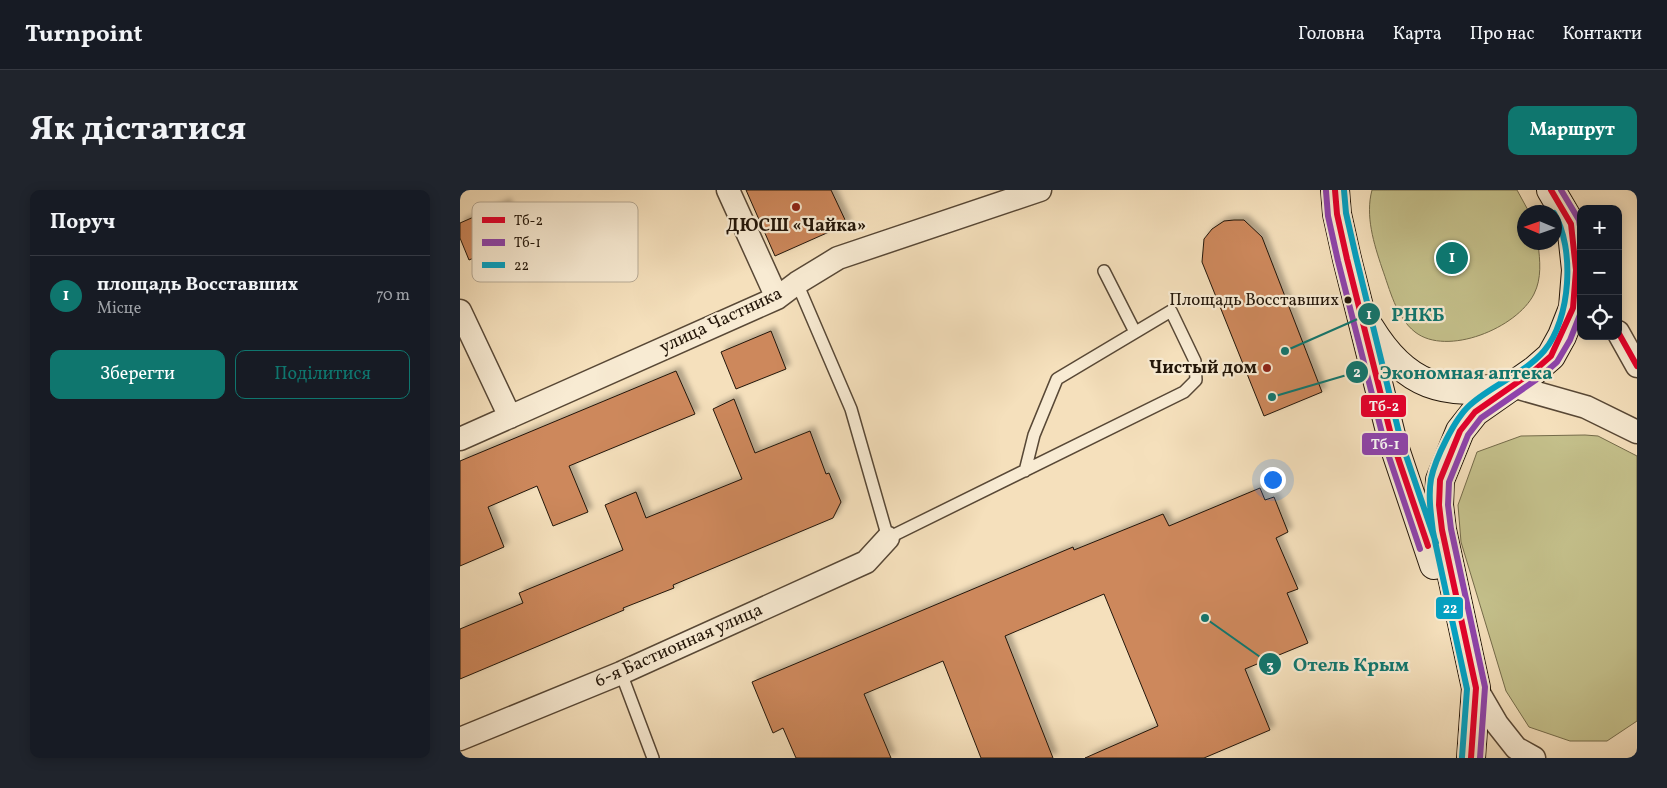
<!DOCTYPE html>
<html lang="uk">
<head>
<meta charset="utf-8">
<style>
	:root { --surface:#171b24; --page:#20242c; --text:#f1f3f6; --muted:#9ea1a6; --line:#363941; --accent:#0f766e }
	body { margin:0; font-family:Vollkorn,serif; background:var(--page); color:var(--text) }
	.controls { position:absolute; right:15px; top:15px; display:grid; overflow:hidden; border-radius:10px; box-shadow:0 2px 12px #0003 }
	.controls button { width:45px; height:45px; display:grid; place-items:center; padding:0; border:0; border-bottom:1px solid var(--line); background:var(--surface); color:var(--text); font:25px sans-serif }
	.compass { position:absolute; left:1057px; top:15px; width:45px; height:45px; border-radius:50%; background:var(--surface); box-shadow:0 2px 12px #0003; rotate:272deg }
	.you { position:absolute; left:812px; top:289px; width:18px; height:18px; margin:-12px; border:4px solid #fff; border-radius:50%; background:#1a73e8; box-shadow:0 0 0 8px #1a73e833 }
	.badge { display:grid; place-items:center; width:32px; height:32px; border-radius:50%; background:var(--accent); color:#fff; font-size:16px; font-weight:700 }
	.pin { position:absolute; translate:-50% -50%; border:2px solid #fff; box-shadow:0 1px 5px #0006 }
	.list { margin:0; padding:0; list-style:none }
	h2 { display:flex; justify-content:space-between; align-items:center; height:65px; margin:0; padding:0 20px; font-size:21px }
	h2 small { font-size:16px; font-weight:400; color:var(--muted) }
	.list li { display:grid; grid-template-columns:32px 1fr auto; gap:15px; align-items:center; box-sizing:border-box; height:80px; padding:0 20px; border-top:1px solid var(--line) }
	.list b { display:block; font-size:19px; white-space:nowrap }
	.list p { margin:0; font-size:16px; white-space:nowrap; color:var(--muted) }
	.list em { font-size:16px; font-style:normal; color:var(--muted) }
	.actions { display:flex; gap:10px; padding:15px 20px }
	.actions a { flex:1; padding:11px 0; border:1px solid var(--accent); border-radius:10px; text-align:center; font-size:18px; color:var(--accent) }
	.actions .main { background:var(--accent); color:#fff }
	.icon { flex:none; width:28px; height:28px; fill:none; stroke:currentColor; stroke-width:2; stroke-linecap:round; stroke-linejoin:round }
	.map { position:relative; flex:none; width:1177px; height:568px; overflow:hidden; border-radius:10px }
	header { display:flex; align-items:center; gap:30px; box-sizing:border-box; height:70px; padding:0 25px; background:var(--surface); border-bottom:1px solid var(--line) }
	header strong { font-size:24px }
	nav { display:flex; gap:28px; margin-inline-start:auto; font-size:18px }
	.intro { display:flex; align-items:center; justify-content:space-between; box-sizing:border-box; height:120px; padding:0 30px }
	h1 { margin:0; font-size:35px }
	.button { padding:12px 22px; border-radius:10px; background:var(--accent); color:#fff; font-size:18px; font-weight:700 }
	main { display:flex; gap:30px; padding:0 30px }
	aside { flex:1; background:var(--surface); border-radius:10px; box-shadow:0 2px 12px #0003 }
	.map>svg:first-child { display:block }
</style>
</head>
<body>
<header>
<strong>Turnpoint</strong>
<nav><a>Головна</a><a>Карта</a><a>Про нас</a><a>Контакти</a></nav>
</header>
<div class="intro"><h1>Як дістатися</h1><a class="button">Маршрут</a></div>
<main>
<aside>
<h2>Поруч<small></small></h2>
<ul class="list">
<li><span class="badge">1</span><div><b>площадь Восставших</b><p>Місце</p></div><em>70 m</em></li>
</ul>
<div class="actions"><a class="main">Зберегти</a><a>Поділитися</a></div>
</aside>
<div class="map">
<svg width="1177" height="568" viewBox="0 0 1177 568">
	<defs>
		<filter id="shadow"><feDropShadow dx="4.5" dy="-4.5" stdDeviation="2.5" flood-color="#0004"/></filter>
	</defs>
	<rect width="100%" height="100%" fill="#f5e0bc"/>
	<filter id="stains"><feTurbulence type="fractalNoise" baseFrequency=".004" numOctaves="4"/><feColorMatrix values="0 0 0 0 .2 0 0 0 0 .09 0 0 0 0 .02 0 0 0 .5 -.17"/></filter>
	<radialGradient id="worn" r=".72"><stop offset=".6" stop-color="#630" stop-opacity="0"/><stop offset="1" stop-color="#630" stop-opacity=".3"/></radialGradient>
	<path fill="#c4c08b" stroke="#746b4a" d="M912 0H1057L1069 22H1064V52L1078 53C1080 71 1082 88 1074 104 1057 138 987 167 955 142 936 127 930 100 922 78 914 54 905 26 912 0Z
		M1125 245 1138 246 1177 266V531L1147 551H1110L1069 537 1046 501 1001 352 998 315 1017 262 1061 246Z"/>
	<path fill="#cd885c" stroke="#231609" filter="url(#shadow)" d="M286 0H371L387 34 315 66Z
		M46 13 61 48 9 70 0 48V33Z
		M774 30H784L802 47 862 202 804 226 742 72 744 49 752 39 764 31Z
		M311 141 326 179 276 199 261 162Z
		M216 181 235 224 109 276 128 322 93 336 77 296 28 317 44 357 0 376V271Z
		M274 209 295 263 350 241 366 284 369 283 381 312 373 328 213 395 214 398 163 418 164 420 0 489V439L63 413 59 403 163 360 145 315 176 302 186 328 282 289 253 219Z
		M800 298 805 310 814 307 828 342 816 348 838 399 827 403 848 453 785 479 810 540 744 568H625L698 536 644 404 545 446 593 568H521L483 471 404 504 431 568H336L323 538 313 543 292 492 613 357 614 360 703 324 709 336Z"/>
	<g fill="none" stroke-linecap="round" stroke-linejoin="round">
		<g stroke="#584836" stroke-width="14">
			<path id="service" d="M644 81 675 142
				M337 93 391 219 428 348 724 202 736 190 735 171 711 121 597 189 574 245 565 281
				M161 483 193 568"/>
		</g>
		<g stroke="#584836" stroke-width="25">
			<path id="minor" d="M268 0 317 108
				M0 121 50 227
				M1158 142 1177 176
				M1052 196 1126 217 1177 242
				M0 249 317 108 337 93 378 68 580 0
				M1016 498 1037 534 1056 558 1074 568
				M0 549 161 483 406 372 428 348"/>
		</g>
		<g stroke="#231609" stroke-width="30">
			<path id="secondary" d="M875 0 877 24 887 69 933 253 974 375
				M910 138C946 197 983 206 1050 197
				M1011 568 1016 498 982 340 979 315 980 290 1000 241 1015 222 1075 180 1091 166 1102 146 1113 118 1116 80 1111 34 1091 0"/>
		</g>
		<use href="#service" stroke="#f8ebd3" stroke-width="11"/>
		<use href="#minor" stroke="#f8ebd3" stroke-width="22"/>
		<use href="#secondary" stroke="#f8ebd3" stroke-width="28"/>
		<g stroke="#f8ebd3" stroke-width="10">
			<path id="bus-1" d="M875 0 877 24 887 69 933 253 968 356
				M1158 142 1177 176
				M1011 568 1016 498 982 340 979 315 980 290 1000 241 1015 222 1075 180 1091 166 1113 118 1116 80 1111 34 1091 0"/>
		</g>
		<g stroke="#f8ebd3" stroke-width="10">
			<path id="bus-2" d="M1101 0 1119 30 1121 43
				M866 1 868 26 878 71 925 255 960 359
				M1020 568 1025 497 991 339 988 315 989 292 1008 245 1021 228 1080 187 1097 172 1110 150 1121 122"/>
		</g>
		<g stroke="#f8ebd3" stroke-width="10">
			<path id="bus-3" d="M884 0 886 23 896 67 941 251 976 353
				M1002 567 1007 499 973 342C971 325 968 306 971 289 975 269 995 228 1010 215 1032 195 1064 184 1084 161 1111 129 1115 58 1094 23"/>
		</g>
		<use href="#bus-1" stroke="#e4002b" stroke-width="6"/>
		<use href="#bus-2" stroke="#8e44ad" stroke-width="6"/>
		<use href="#bus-3" stroke="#02a2c4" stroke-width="6"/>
	</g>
	<g fill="#8f2418" stroke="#f8ebd3" stroke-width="2">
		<circle cx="336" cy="17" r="5"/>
		<circle cx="807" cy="178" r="5"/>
	</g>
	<circle fill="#231609" stroke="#f8ebd3" stroke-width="2" cx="888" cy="110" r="4.5"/>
	<g text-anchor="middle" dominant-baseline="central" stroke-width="4.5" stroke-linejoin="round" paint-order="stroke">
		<g font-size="17" fill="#231609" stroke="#f8ebd3" text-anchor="end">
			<text x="879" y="110">Площадь Восставших</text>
		</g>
		<g font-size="18" font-weight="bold" fill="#231609" stroke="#f8ebd3">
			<text x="336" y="36">ДЮСШ «Чайка»</text>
			<text x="797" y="178" text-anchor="end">Чистый дом</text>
		</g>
		<g font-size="18" fill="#231609" stroke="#f8ebd3">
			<text transform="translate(261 131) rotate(-25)">улица Частника</text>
			<text transform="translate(219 456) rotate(-24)">6-я Бастионная улица</text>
		</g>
	</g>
	<rect x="12" y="12" width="166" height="80" rx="8" fill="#f8ebd3" stroke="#b8ab96" stroke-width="1"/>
	<rect x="22" y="27" width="23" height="6" fill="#e4002b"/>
	<rect x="22" y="49" width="23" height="7" fill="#8e44ad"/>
	<rect x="22" y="72" width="23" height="6" fill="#02a2c4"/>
	<g font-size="14" fill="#231609">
		<text x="54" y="35">Тб-2</text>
		<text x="54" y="57">Тб-1</text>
		<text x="54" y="80">22</text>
	</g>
	<path fill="none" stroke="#0f766e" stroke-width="2" d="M825 161L909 124M812 207L897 182M745 428L810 474"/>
	<g fill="#0f766e" stroke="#f8ebd3" stroke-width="2">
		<circle cx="825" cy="161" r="5"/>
		<circle cx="812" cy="207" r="5"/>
		<circle cx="745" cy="428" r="5"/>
		<circle cx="909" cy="124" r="12"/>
		<circle cx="897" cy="182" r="12"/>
		<circle cx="810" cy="474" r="12"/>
	</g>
	<g font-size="15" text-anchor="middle" font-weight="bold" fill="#fff">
		<text x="909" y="129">1</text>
		<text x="897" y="187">2</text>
		<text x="810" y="480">3</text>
	</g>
	<g font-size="19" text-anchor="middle" font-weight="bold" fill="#0f766e" stroke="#f8ebd3" stroke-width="4.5" stroke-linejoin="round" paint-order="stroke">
		<text x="958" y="131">РНКБ</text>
		<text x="1006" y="189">Экономная аптека</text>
		<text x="891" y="481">Отель Крым</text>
	</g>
	<g stroke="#f8ebd3" stroke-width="2">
		<rect x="900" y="204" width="47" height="24" rx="5" fill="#e4002b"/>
		<rect x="901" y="242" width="48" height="24" rx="5" fill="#8e44ad"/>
		<rect x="975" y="406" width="29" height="24" rx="5" fill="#02a2c4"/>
	</g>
	<g font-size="14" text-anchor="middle" font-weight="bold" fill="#fff">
		<text x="924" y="221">Тб-2</text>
		<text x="925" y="259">Тб-1</text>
		<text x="990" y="423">22</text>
	</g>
	<rect width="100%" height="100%" filter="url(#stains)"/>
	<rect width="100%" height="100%" fill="url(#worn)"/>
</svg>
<div class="controls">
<button>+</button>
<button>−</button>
<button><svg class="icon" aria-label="locate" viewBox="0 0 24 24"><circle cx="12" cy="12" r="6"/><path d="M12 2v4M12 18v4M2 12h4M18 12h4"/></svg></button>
</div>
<svg class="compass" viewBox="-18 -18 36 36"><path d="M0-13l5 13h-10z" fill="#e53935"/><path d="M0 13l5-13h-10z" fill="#9ea1a6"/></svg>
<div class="you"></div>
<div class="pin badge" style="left:992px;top:68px">1</div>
</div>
</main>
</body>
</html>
